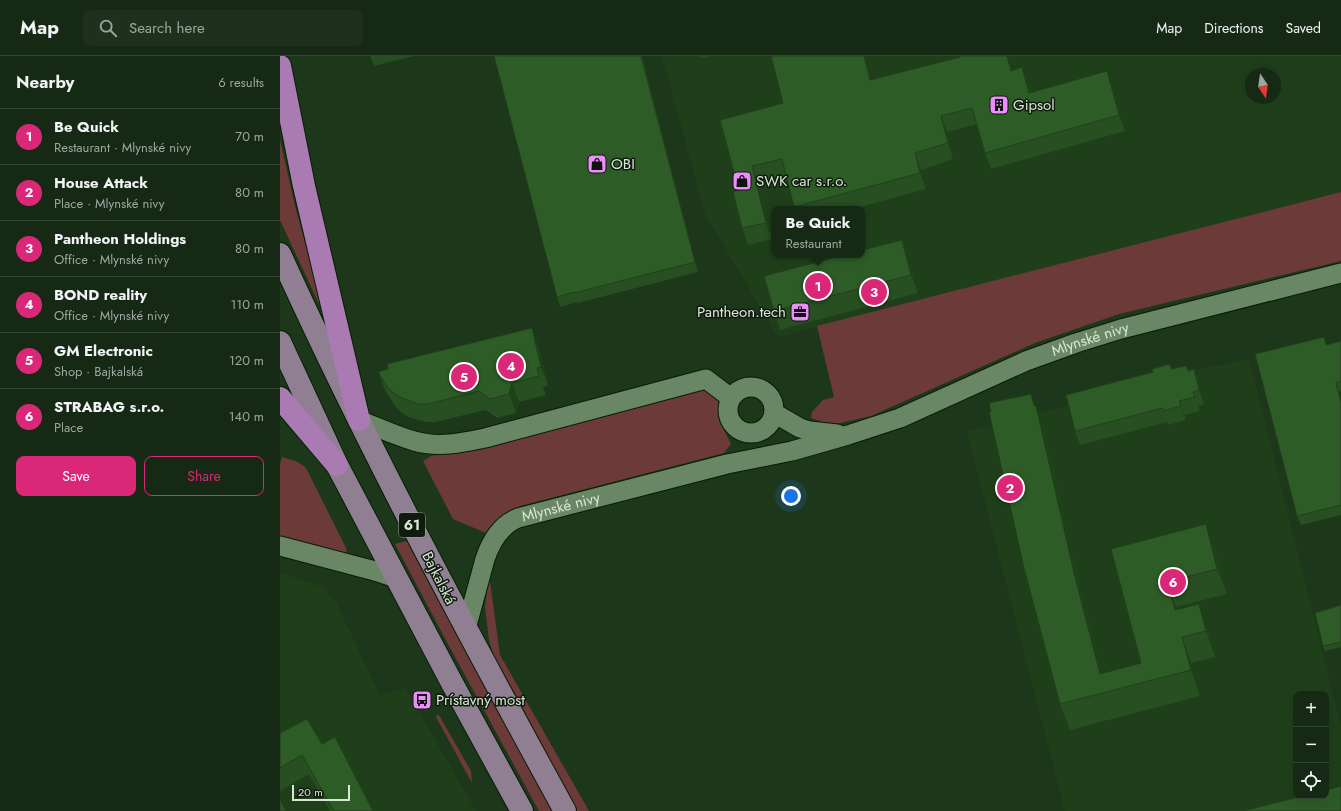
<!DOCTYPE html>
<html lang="en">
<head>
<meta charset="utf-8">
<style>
	:root { --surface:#162914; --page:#1f311d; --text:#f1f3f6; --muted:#9ea6a0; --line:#354534; --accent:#db2777 }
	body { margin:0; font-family:Jost,sans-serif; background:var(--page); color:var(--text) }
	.controls { position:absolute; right:12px; bottom:12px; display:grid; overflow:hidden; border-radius:8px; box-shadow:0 4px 16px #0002 }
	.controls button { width:36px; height:36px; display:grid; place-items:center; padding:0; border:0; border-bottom:1px solid var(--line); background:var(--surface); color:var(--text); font:20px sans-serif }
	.compass { position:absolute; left:965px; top:12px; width:36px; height:36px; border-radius:50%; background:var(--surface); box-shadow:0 4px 16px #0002; rotate:167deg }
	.scale { position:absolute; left:12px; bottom:10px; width:58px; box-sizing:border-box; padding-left:4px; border:2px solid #d7e7d5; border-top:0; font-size:11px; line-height:14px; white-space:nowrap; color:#d7e7d5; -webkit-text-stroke:3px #101b0e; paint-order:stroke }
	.you { position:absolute; left:511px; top:440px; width:14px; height:14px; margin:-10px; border:3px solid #fff; border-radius:50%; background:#1a73e8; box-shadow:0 0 0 6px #1a73e833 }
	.badge { display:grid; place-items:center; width:26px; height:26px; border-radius:50%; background:var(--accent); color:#fff; font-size:13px; font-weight:700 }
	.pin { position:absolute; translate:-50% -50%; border:2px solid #fff; box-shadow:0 1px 4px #0006 }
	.popup { position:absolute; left:491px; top:150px; width:94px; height:52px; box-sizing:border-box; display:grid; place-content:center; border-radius:8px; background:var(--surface); filter:drop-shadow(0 1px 3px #0005); font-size:13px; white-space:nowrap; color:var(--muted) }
	.popup b { font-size:15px; color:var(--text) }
	.popup::after { content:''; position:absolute; left:50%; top:100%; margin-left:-8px; border:8px solid transparent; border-top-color:var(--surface) }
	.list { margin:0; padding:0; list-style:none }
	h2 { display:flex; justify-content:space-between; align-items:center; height:52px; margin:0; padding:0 16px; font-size:17px }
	h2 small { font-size:13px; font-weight:400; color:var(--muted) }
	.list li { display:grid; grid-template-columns:26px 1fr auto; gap:12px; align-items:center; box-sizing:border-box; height:56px; padding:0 16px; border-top:1px solid var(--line) }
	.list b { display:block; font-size:15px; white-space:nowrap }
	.list p { margin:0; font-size:13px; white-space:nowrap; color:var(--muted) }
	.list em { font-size:13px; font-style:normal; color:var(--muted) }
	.actions { display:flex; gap:8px; padding:12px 16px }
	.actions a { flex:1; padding:9px 0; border:1px solid var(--accent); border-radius:8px; text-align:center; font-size:14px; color:var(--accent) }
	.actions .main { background:var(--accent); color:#fff }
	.icon { flex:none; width:22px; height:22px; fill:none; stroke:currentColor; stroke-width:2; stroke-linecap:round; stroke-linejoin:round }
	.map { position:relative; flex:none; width:1061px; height:755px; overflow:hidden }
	header { display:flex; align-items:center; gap:24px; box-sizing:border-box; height:56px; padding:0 20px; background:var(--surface); border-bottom:1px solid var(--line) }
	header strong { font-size:19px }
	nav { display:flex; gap:22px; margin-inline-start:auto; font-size:14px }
	.search { width:280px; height:36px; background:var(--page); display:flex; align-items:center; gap:10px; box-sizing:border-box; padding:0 14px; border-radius:8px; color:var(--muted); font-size:15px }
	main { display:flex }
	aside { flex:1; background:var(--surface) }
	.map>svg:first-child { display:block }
</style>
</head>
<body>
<header>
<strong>Map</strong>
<div class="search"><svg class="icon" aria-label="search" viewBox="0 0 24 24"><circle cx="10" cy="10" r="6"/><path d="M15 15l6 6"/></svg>Search here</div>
<nav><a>Map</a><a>Directions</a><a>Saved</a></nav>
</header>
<main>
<aside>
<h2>Nearby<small>6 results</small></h2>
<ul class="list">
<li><span class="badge">1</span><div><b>Be Quick</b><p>Restaurant · Mlynské nivy</p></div><em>70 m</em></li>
<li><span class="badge">2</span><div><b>House Attack</b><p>Place · Mlynské nivy</p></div><em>80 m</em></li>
<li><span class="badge">3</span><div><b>Pantheon Holdings</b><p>Office · Mlynské nivy</p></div><em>80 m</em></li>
<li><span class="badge">4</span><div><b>BOND reality</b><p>Office · Mlynské nivy</p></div><em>110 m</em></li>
<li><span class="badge">5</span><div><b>GM Electronic</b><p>Shop · Bajkalská</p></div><em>120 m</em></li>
<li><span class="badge">6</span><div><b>STRABAG s.r.o.</b><p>Place</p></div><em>140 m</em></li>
</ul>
<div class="actions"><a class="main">Save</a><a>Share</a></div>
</aside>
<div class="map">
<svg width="1061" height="755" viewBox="0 0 1061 755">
	<rect width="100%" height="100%" fill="#1d371a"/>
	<path fill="#1f3f1b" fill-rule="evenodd" d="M382 0H1061V136L498 281 425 158ZM971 18H995V42H971ZM494 153H582V199H494Z
		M969 303 1061 669V755H785L687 376 779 352 898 318ZM1016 638H1046V740H1016Z
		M0 517 43 531 56 546 100 640 125 631 196 755H0Z"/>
	<path fill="#6d3a3a" d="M0 84 15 150 46 263 0 164Z
		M1061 136V205L839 258 755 287 591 360 551 369 531 362 532 356 543 344 554 341 537 270Z
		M426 332 438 345 441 368 451 388 444 397 240 450 224 460 206 477 173 463 143 405 151 400 181 395Z
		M2 401 18 406 26 412 66 492 67 498H62L0 482V408Z
		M127 485 272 755H259L168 588 115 488Z
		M209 518 220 599 309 755H297L217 611 209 584 205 551Z
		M157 659H159L191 715 192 727 156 661Z"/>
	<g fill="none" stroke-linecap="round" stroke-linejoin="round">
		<g stroke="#051e03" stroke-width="21">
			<g id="minor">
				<circle cx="471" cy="354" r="23"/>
				<path d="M494 357 520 372 530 375 557 378"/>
				<path d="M79 364C97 371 116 380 134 385 158 392 182 387 205 382L426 323 451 342"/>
				<path d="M0 490 95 515 116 522"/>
				<path id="s1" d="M186 573 205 503C211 485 221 469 238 462L447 408 512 395 568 379 620 362 746 305 796 287 841 273 1061 217"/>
			</g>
		</g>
		<g stroke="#051e03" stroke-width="24">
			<path id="major" d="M0 198C86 388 185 572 285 755
				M0 286 57 409 172 627 242 755"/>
		</g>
		<g stroke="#051e03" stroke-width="24">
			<path id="highway" d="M0 10 24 130 79 364
				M0 342 57 409"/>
		</g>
		<use href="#minor" stroke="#698665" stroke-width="19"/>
		<use href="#major" stroke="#907f93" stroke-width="22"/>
		<use href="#highway" stroke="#aa7bb2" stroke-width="22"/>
	</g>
	<path fill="#274f22" d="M90 0H134L94 10Z
		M362 0 418 216 298 247 297 246 280 251 277 241Z
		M420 0H430L421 2Z
		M732 14 748 28 751 36 833 31 845 75 711 113 705 97 697 68 667 76 673 103 641 114 646 133 573 153H515L506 119 478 127 492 183 468 189 462 172 459 134 503 47 592 24Z
		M622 184 629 203 638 237 500 274 494 255Z
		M1061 285V335L1059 336 1061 344V459L1021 469 1017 460 1047 289Z
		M259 291 268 329 263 331 266 339 239 346 236 357 217 362 206 354 155 366H145L129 361 122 357 115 350 105 334 98 316Z
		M906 310 908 315 914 313 919 327 924 348 918 350 920 355 905 359 906 364 888 369 887 366 800 389 795 375 892 313Z
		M751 338 765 376 803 543 823 617 861 607 831 493H935L947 538 896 551 897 553 928 574 935 601 911 607 920 640 790 674 780 648Z
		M1061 549V591L1045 595 1043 590Z
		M0 677 42 688 93 755H50L29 718 0 735Z"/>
	<path fill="#20401b" d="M361 0H362L418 216 415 206Z
		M584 0H586L596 41 590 24Z
		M727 0 737 31 731 15Z
		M742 11 748 28 755 53 749 37Z
		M827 15 833 31 845 75 839 59Z
		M661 60 667 76 673 103 668 87Z
		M635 97 641 114 646 133 640 117Z
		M472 110 478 127 492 183 486 167Z
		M622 184 629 203 638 237 631 219Z
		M252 272 259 291 268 329 261 311Z
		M914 313 919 327 924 348 919 334Z
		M232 327 239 346 236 357 229 338Z
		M1056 327 1061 344V347Z
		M751 338 765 376 803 543 828 636 820 618 794 517Z
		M899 345 905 359 906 364 901 350Z
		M926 468 935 493 947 538 937 513Z
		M887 526 896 551 904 580 895 554Z
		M919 548 928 574 935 601 926 575Z
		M902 581 911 607 920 640 911 614Z"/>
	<path fill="#2d5c27" stroke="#20401b" d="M214 0H361L415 206 294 237V236L277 241Z
		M491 0H584L590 24 680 1 679 0H727L731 15 742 11 749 37 827 15 839 59 705 97 692 52 661 60 668 87 635 97 640 117 514 151 502 103 472 110 486 167 462 172 453 136 459 134 440 64 503 47Z
		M622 184 631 219 494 255 484 220 564 199H582V194Z
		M252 272 261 311 257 312 259 320 232 327 229 338 210 343 199 335 148 348H138L122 342 115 338 108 332 98 316 108 313 107 308Z
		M1044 281 1046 289 1061 285V325L1056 327 1061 347V449L1017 460 975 298Z
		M890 308 891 313 906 310 908 315 914 313 919 334 913 336 915 341 899 345 901 350 883 355V352L795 375 786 339 873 316 872 313Z
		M751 338 754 350H756L794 517 820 618 861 607 831 493 926 468 937 513 887 526 895 554 919 548 926 575 902 581 911 614 780 648 744 512 709 356H711L709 347Z
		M1061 549V586L1043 590 1035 557Z
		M27 663 42 688 55 681 93 755H54L22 699 0 712V677Z
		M1061 730V755H963L1022 740H1046V734Z
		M0 743 6 755H0Z"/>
	<defs>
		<g id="building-square" transform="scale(1)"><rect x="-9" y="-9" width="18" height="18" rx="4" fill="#eb8dfb" stroke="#101b0e"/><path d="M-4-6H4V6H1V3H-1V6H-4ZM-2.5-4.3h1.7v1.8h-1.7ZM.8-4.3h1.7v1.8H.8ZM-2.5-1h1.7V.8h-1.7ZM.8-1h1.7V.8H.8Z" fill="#111"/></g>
		<g id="shop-square" transform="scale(1)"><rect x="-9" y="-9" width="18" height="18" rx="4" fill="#eb8dfb" stroke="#101b0e"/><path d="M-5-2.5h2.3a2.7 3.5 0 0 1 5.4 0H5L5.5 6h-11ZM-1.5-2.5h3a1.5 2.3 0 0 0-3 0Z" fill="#111"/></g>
		<g id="office-square" transform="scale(1)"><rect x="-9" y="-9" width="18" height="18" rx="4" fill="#eb8dfb" stroke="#101b0e"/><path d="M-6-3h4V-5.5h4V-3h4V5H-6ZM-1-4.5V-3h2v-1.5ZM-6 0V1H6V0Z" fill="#111"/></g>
		<g id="bus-square" transform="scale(1)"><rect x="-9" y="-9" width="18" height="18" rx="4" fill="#eb8dfb" stroke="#101b0e"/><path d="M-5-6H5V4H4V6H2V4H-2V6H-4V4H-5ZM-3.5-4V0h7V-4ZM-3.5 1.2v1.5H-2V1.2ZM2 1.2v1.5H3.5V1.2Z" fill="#111"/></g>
	</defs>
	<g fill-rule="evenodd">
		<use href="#building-square" x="719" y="49"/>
		<use href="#shop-square" x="317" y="108"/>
		<use href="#shop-square" x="462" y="125"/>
		<use href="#office-square" x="520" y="256"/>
		<use href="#bus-square" x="142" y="644"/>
	</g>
	<g text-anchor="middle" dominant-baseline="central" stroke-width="3" stroke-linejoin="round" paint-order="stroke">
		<rect fill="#101b0e" stroke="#9baa99" stroke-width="1" x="119" y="457" width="26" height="24" rx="3"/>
		<g font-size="14" font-weight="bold" fill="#d7e7d5">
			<text x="132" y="469">61</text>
		</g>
		<g font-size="15" fill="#d7e7d5" stroke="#101b0e" text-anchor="start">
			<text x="733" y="49">Gipsol</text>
			<text x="331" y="108">OBI</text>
			<text x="476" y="125">SWK car s.r.o.</text>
			<text x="506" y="256" text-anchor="end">Pantheon.tech</text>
			<text x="156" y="644">Prístavný most</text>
		</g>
		<g font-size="15" fill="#d7e7d5" stroke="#101b0e">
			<text stroke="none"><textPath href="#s1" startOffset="728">Mlynské nivy</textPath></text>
			<text stroke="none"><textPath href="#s1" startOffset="171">Mlynské nivy</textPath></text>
			<text transform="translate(159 522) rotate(63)">Bajkalská</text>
		</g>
	</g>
</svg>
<div class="controls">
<button>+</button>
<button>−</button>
<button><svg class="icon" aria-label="locate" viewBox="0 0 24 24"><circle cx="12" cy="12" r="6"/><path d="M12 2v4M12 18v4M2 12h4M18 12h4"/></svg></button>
</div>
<svg class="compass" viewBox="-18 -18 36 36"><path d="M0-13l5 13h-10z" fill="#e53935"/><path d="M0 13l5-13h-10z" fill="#9ea6a0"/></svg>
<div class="scale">20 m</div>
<div class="you"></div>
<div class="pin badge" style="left:538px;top:230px">1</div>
<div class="popup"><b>Be Quick</b>Restaurant</div>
<div class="pin badge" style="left:730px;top:432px">2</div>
<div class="pin badge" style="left:594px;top:236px">3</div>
<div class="pin badge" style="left:231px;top:310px">4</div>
<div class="pin badge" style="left:184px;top:321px">5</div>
<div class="pin badge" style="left:893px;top:526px">6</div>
</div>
</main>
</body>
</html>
